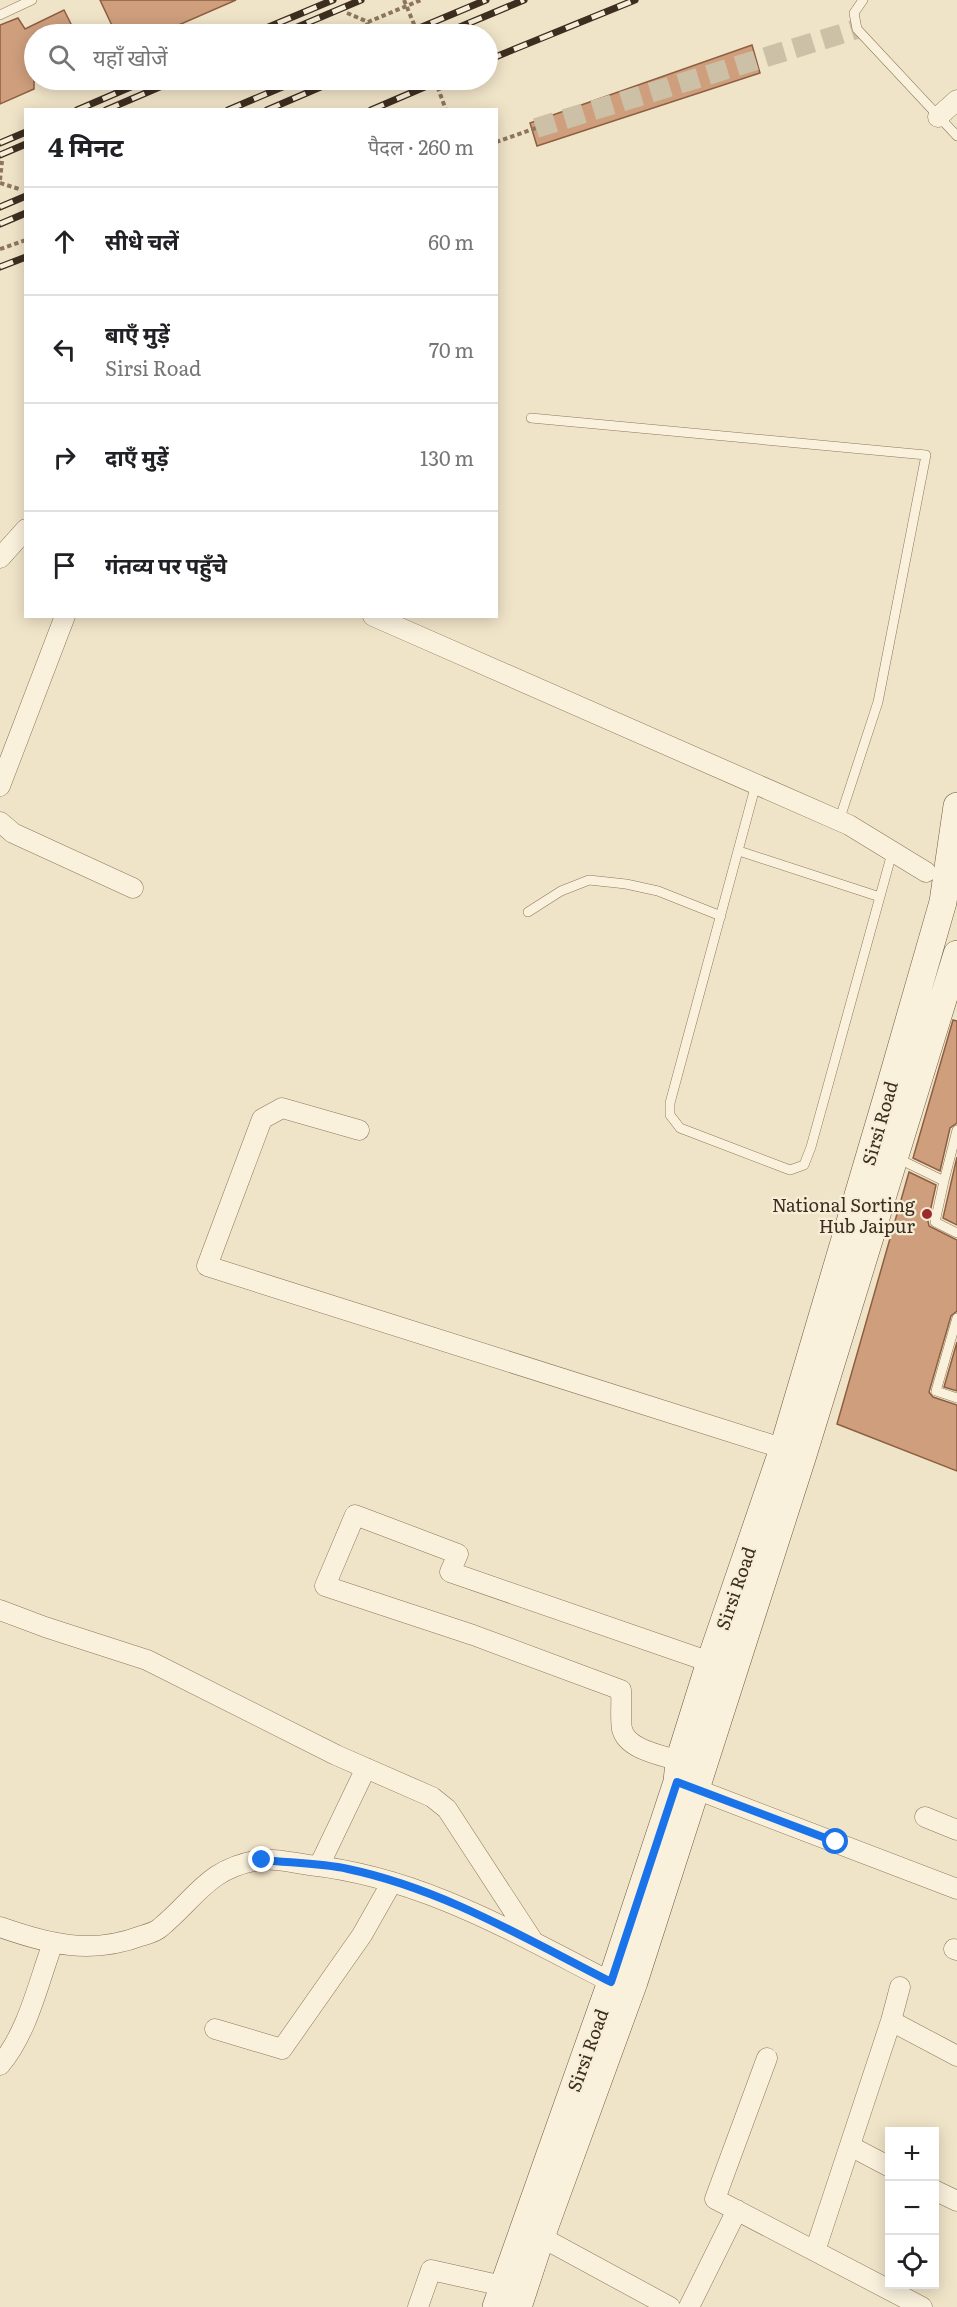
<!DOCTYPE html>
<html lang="hi">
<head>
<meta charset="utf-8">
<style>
	:root { --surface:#fff; --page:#f6f6f6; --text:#202124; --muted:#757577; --line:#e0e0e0 }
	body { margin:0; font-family:Literata,"Noto Sans Devanagari",serif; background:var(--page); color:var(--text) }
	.controls { position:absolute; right:18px; bottom:18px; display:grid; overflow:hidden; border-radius:0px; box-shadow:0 3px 15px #0003 }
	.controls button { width:54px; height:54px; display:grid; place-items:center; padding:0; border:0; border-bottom:2px solid var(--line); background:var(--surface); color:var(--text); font:30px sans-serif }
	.stop { position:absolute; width:18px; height:18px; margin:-14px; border:4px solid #1a73e8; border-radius:50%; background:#fff }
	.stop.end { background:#1a73e8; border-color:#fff; box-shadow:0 2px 6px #0008 }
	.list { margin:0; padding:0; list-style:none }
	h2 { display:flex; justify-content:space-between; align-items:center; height:78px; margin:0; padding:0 24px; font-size:26px }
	h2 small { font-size:20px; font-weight:400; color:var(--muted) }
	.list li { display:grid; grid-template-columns:39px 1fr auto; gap:18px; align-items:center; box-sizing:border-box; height:108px; padding:0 24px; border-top:2px solid var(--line) }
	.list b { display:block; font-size:22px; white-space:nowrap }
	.list p { margin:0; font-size:20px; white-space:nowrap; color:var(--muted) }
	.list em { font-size:20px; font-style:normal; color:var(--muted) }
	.icon { flex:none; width:33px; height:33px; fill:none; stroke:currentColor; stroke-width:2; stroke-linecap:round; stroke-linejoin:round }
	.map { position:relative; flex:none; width:957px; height:2307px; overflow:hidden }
	.search { position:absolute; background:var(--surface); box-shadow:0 3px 15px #0003; left:24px; top:24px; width:474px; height:66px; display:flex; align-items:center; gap:15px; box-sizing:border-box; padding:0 21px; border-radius:33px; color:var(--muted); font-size:22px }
	.panel { position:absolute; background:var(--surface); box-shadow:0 3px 15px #0003; left:24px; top:108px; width:474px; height:510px; border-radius:0px }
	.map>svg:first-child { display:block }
</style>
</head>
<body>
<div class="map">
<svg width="957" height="2307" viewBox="0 0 957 2307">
	<rect width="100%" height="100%" fill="#f0e4c8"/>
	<path fill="#cf9f7d" stroke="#8d5f41" stroke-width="1.5" d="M100 0H236L158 34H116Z
		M64 10 76 34H34V89L0 104V25L18 18 25 29Z
		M752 45 760 73 537 146 530 123Z
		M953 1020 957 1021V1123L950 1128 940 1171 913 1158Z
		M957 1157V1225L943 1218Z
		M909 1172 936 1185 928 1221 929 1226 957 1240V1311L951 1316 929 1392 933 1397 957 1405V1471L837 1424Z
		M957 1342V1391L944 1387Z"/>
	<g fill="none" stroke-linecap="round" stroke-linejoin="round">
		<path stroke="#ccc0a6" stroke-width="20" stroke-dasharray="20 10" stroke-linecap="butt" d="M536 128 857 29"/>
		<g stroke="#8d765c" stroke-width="10">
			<path id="lane" d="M863 0 854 13 857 29 957 136
				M0 15 32 0
				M531 418 926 455 878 702 839 821
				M756 784 670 1103V1115L680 1128 790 1170 804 1165 811 1147 892 853
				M739 851 880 897
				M528 912 561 891 589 880 626 884 658 891 721 916
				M897 1158 944 1181 957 1130
				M944 1181 935 1222 957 1233
				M957 1318 936 1391 957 1398"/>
		</g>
		<g stroke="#8d765c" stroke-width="21">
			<path id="street" d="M938 117 957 100
				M0 558 26 529
				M373 616 849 825 926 872
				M0 786 65 616
				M0 822 13 833 133 888
				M359 1130 282 1108 262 1119 207 1266 794 1452
				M0 1610 45 1627 147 1660 336 1755 432 1797 447 1809 533 1941
				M679 1761C662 1755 627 1750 622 1729 620 1718 622 1703 621 1690L473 1635 325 1586 355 1515 458 1554 450 1572 710 1662
				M685 1785 957 1889
				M925 1817 957 1830
				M319 1866 366 1768
				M0 1927C48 1944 91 1955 141 1936 148 1934 156 1932 161 1927 197 1897 208 1868 260 1860 275 1858 294 1863 309 1865 421 1877 513 1932 611 1982
				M954 1949 957 1950
				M891 2021 900 1987
				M215 2029 282 2049 362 1935 392 1882
				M767 2058 715 2199 922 2307
				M0 2065C28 2032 38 1983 53 1943
				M850 2146 890 2167
				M934 2190 957 2201
				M530 2231 670 2307
				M815 2251 891 2021 957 2056
				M418 2307 431 2270 503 2286
				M689 2307 737 2210"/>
		</g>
		<g stroke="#6f573f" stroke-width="28">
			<path id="secondary" d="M496 2307 611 1982 677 1782 679 1761 710 1662 783 1449 887 1097 943 902 957 806
				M518 2307 541 2237 634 1982 803 1455 957 954"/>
		</g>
		<path stroke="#8d765c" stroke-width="4" stroke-dasharray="4.5 3" stroke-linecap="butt" d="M347 13 368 22 421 0
			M363 34 368 22
			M496 142 536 128
			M0 180 2 161
			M0 183 19 189
			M0 249 26 240"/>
		<use href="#lane" stroke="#faf1dc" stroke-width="9"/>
		<use href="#street" stroke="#faf1dc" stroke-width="20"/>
		<use href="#secondary" stroke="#faf1dc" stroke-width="27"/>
		<g stroke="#3d2e20" stroke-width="7">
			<path id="rail" d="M252 34 333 0
				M281 34 361 0
				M405 34 486 0
				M443 34 524 0
				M488 60 635 0
				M77 110 147 80
				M106 110 176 80
				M228 110 299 80
				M267 110 337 80
				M371 110 441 80
				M0 143 26 132
				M0 155 26 144
				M0 207 26 196
				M0 224 26 213
				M0 267 26 257"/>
		</g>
		<use href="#rail" stroke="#f7eed8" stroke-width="4.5" stroke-dasharray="14" stroke-linecap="butt"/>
		<path stroke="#8d765c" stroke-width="4" stroke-dasharray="4.5 3" stroke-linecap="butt" d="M404 0 418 34
			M435 80 446 110"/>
	</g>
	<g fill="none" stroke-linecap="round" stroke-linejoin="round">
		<path stroke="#1a73e8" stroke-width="8" d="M262 1860C290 1863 321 1863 348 1869 443 1889 526 1939 611 1982L677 1782 836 1842"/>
	</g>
	<circle fill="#9e2a2b" stroke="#f7eed8" stroke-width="2" cx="927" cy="1214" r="6"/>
	<g text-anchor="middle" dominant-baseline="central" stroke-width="4.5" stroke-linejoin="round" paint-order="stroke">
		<g font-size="18" fill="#3d2e20" stroke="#f7eed8">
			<text transform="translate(879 1123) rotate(-74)">Sirsi Road</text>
			<text transform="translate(735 1588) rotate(-71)">Sirsi Road</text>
			<text transform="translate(587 2050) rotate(-70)">Sirsi Road</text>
		</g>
		<g font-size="18" fill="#3d2e20" stroke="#f7eed8" text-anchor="end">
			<text x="915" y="1204">National Sorting<tspan x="915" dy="21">Hub Jaipur</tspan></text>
		</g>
	</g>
</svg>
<div class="controls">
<button>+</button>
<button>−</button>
<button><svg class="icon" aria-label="locate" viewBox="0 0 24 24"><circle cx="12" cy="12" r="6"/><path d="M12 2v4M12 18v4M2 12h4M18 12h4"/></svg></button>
</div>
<div class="stop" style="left:836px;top:1842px"></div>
<div class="stop end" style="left:262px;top:1860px"></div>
<div class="search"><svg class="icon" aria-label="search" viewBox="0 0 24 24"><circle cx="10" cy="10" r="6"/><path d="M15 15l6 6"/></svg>यहाँ खोजें</div>
<section class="panel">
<h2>4 मिनट<small>पैदल · 260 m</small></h2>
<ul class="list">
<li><svg class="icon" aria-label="ahead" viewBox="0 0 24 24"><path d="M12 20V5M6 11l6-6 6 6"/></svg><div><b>सीधे चलें</b></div><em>60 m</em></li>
<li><svg class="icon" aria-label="left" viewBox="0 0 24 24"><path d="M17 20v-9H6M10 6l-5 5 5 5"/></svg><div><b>बाएँ मुड़ें</b><p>Sirsi Road</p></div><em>70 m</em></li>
<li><svg class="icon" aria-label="right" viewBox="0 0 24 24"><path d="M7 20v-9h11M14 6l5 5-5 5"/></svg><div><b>दाएँ मुड़ें</b></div><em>130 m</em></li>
<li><svg class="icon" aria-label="arrive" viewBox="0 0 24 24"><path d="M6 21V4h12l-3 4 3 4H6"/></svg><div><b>गंतव्य पर पहुँचे</b></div></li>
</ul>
</section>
</div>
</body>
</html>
